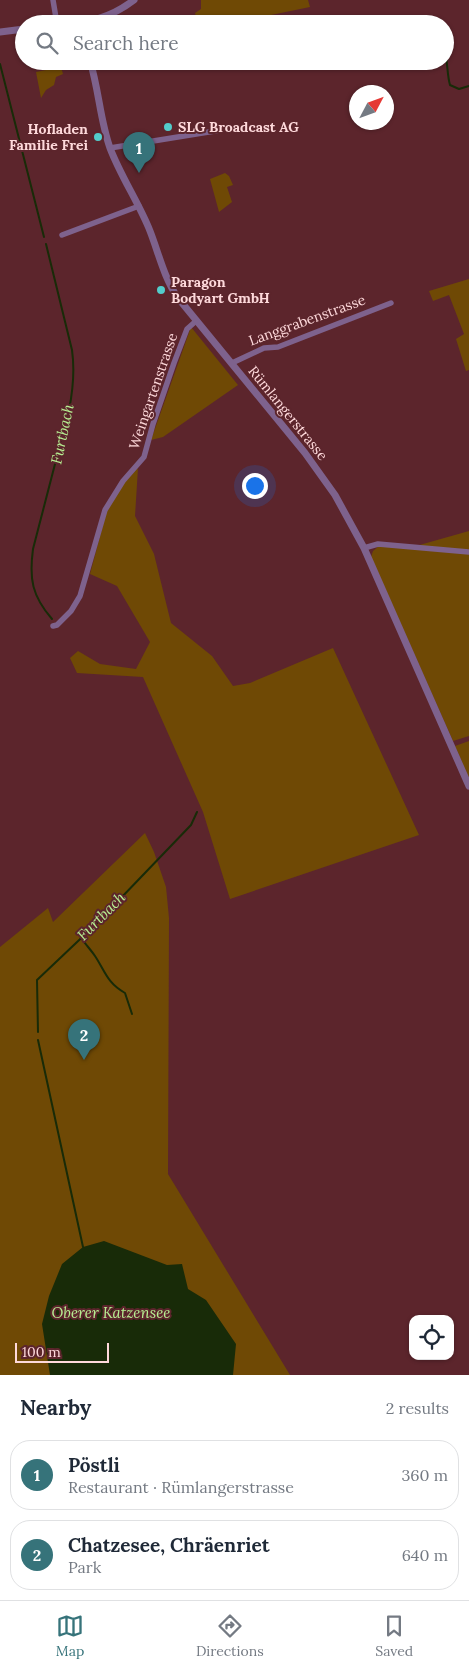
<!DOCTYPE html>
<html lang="en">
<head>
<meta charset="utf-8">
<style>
	:root { --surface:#fff; --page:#f2f2f3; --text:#1f2937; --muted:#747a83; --line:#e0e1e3; --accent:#36737a }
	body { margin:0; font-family:Lora,serif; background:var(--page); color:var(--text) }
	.controls { position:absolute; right:15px; bottom:15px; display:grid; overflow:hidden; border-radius:10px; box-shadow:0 1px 4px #0004 }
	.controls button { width:45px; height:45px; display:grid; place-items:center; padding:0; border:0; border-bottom:1px solid var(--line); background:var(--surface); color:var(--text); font:25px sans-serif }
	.compass { position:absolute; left:349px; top:85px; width:45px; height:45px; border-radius:50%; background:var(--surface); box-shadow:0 1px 4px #0004; rotate:49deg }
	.scale { position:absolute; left:15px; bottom:12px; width:94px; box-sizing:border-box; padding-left:5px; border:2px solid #fed9db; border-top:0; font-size:14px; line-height:18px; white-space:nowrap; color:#fed9db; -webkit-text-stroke:4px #5c252c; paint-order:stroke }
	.you { position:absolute; left:254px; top:485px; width:18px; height:18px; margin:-12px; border:4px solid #fff; border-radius:50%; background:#1a73e8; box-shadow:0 0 0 8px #1a73e833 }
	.badge { display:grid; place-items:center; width:32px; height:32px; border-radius:50%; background:var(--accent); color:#fff; font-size:16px; font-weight:700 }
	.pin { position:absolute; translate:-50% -41px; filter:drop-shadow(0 1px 2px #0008) }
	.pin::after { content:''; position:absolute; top:26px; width:18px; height:15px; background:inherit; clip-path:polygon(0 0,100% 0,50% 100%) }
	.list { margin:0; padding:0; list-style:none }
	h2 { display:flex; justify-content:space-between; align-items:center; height:65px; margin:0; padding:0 20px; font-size:21px }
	h2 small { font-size:16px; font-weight:400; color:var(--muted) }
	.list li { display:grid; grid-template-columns:32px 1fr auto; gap:15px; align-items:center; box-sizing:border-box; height:70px; margin:0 10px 10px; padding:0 10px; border:1px solid var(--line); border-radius:20px }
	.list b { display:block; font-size:19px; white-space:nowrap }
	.list p { margin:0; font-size:16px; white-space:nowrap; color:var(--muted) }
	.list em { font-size:16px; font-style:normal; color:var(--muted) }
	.icon { flex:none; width:28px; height:28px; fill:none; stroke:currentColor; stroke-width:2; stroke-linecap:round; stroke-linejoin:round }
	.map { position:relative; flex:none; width:469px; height:1375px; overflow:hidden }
	.search { position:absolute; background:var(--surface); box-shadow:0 1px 4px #0004; left:15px; right:15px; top:15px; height:55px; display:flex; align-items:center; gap:12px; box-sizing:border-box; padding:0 18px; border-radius:28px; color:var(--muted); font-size:19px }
	.sheet { height:225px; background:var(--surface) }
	nav { display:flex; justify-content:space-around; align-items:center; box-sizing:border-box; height:70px; border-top:1px solid var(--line); background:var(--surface); font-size:14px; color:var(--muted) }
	nav a { display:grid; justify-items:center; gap:2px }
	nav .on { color:var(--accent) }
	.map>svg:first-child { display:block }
</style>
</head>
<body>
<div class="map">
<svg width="469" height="1375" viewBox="0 0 469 1375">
	<rect width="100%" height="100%" fill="#5c252c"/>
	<path fill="#6f4905" d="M201 0H308L310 7 227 24H195L197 21 195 13 201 9Z
		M61 67 63 74 56 77 54 85 46 90 41 98 36 72Z
		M225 173 229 176 233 185 227 187 232 202 219 212 210 179Z
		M469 279V370L466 371 456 339 464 334 449 295 433 301 429 291Z
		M191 327 238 385 163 437 151 440Z
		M138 468 135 516 154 554 171 623 212 656 233 686 250 683 333 648 419 835 230 899 203 812 143 677 77 673 70 658 78 651 100 664 136 669 150 642 117 586 90 574 107 510 124 483Z
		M469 531V550L416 546Z
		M379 546 469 554V736L453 741 371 557 373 551Z
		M469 741V778L455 746Z
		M145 833 154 852 166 887 169 918 168 1174 290 1375H0V947L48 908 53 922Z"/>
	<path fill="#182b08" d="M104 1241 167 1265 182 1264 188 1289 206 1300 236 1344 233 1375H50L42 1324 49 1296 62 1264 83 1247Z"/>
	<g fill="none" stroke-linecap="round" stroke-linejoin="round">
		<path stroke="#182b08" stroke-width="2" d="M445 53C448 64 447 75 450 85L459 89 469 86
			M0 64 44 237
			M46 244 72 350C75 371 73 390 69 410L33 549C29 579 32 596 52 619
			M82 939C86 945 91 950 95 956 105 971 107 983 125 993L132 1014
			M38 1032 37 980 95 925 191 825 197 812
			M38 1040 83 1247"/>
		<path stroke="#7e628d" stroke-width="5.5" d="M53 0 57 24
			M110 148 221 130
			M62 235 139 206
			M232 363 264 348 278 347 391 303
			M364 548 378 544 469 552
			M53 626 57 625 71 611 80 596 105 510 123 481 144 457 153 424 174 363 187 329 196 321"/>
		<path stroke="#7e628d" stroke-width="7" d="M61 24C92 21 109 19 134 0
			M0 32 24 29
			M90 61C99 90 100 120 110 148 121 177 139 203 150 231 159 254 164 278 178 298L305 453 335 495 364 548 469 786"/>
	</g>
	<g fill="#53cdcb" stroke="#5c252c" stroke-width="2">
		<circle cx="168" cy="127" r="5"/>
		<circle cx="98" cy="137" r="5"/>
		<circle cx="161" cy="290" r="5"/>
	</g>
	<g text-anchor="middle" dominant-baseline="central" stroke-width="4" stroke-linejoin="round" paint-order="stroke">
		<g font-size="14" font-weight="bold" fill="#fed9db" stroke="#5c252c" text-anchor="start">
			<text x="178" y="127">SLG Broadcast AG</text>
			<text x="88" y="129" text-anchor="end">Hofladen<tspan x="88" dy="16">Familie Frei</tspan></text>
			<text x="171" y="282">Paragon<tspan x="171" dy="16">Bodyart GmbH</tspan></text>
		</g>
		<g font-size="14" fill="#fed9db" stroke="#5c252c">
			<text transform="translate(307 320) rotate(-20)">Langgrabenstrasse</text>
			<text transform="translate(153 391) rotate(-71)">Weingartenstrasse</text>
			<text transform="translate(288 413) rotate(51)">Rümlangerstrasse</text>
		</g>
		<g font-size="15" font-style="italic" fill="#b7ef92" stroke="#5c252c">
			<text transform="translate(62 434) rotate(-78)">Furtbach</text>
			<text transform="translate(101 916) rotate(-45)">Furtbach</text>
			<text x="111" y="1312">Oberer Katzensee</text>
		</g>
	</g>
</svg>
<div class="controls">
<button><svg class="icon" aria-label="locate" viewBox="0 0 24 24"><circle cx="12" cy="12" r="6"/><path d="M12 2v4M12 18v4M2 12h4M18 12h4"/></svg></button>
</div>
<svg class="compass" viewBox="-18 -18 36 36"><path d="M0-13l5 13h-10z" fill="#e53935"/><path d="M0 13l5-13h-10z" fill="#747a83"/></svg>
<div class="scale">100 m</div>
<div class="you"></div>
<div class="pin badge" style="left:139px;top:173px">1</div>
<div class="pin badge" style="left:84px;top:1060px">2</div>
<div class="search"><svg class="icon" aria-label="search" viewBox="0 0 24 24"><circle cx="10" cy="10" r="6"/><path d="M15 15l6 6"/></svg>Search here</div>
</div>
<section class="sheet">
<h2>Nearby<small>2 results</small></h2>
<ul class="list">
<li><span class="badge">1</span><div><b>Pöstli</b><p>Restaurant · Rümlangerstrasse</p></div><em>360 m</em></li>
<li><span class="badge">2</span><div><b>Chatzesee, Chräenriet</b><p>Park</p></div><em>640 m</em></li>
</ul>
</section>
<nav>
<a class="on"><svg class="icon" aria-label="map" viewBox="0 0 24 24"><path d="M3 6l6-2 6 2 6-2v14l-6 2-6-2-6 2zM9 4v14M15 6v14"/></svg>Map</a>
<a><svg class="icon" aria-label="directions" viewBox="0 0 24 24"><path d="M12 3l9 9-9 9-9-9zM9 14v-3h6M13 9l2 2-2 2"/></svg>Directions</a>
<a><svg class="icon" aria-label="saved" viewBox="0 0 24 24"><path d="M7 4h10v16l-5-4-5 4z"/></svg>Saved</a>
</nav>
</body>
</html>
